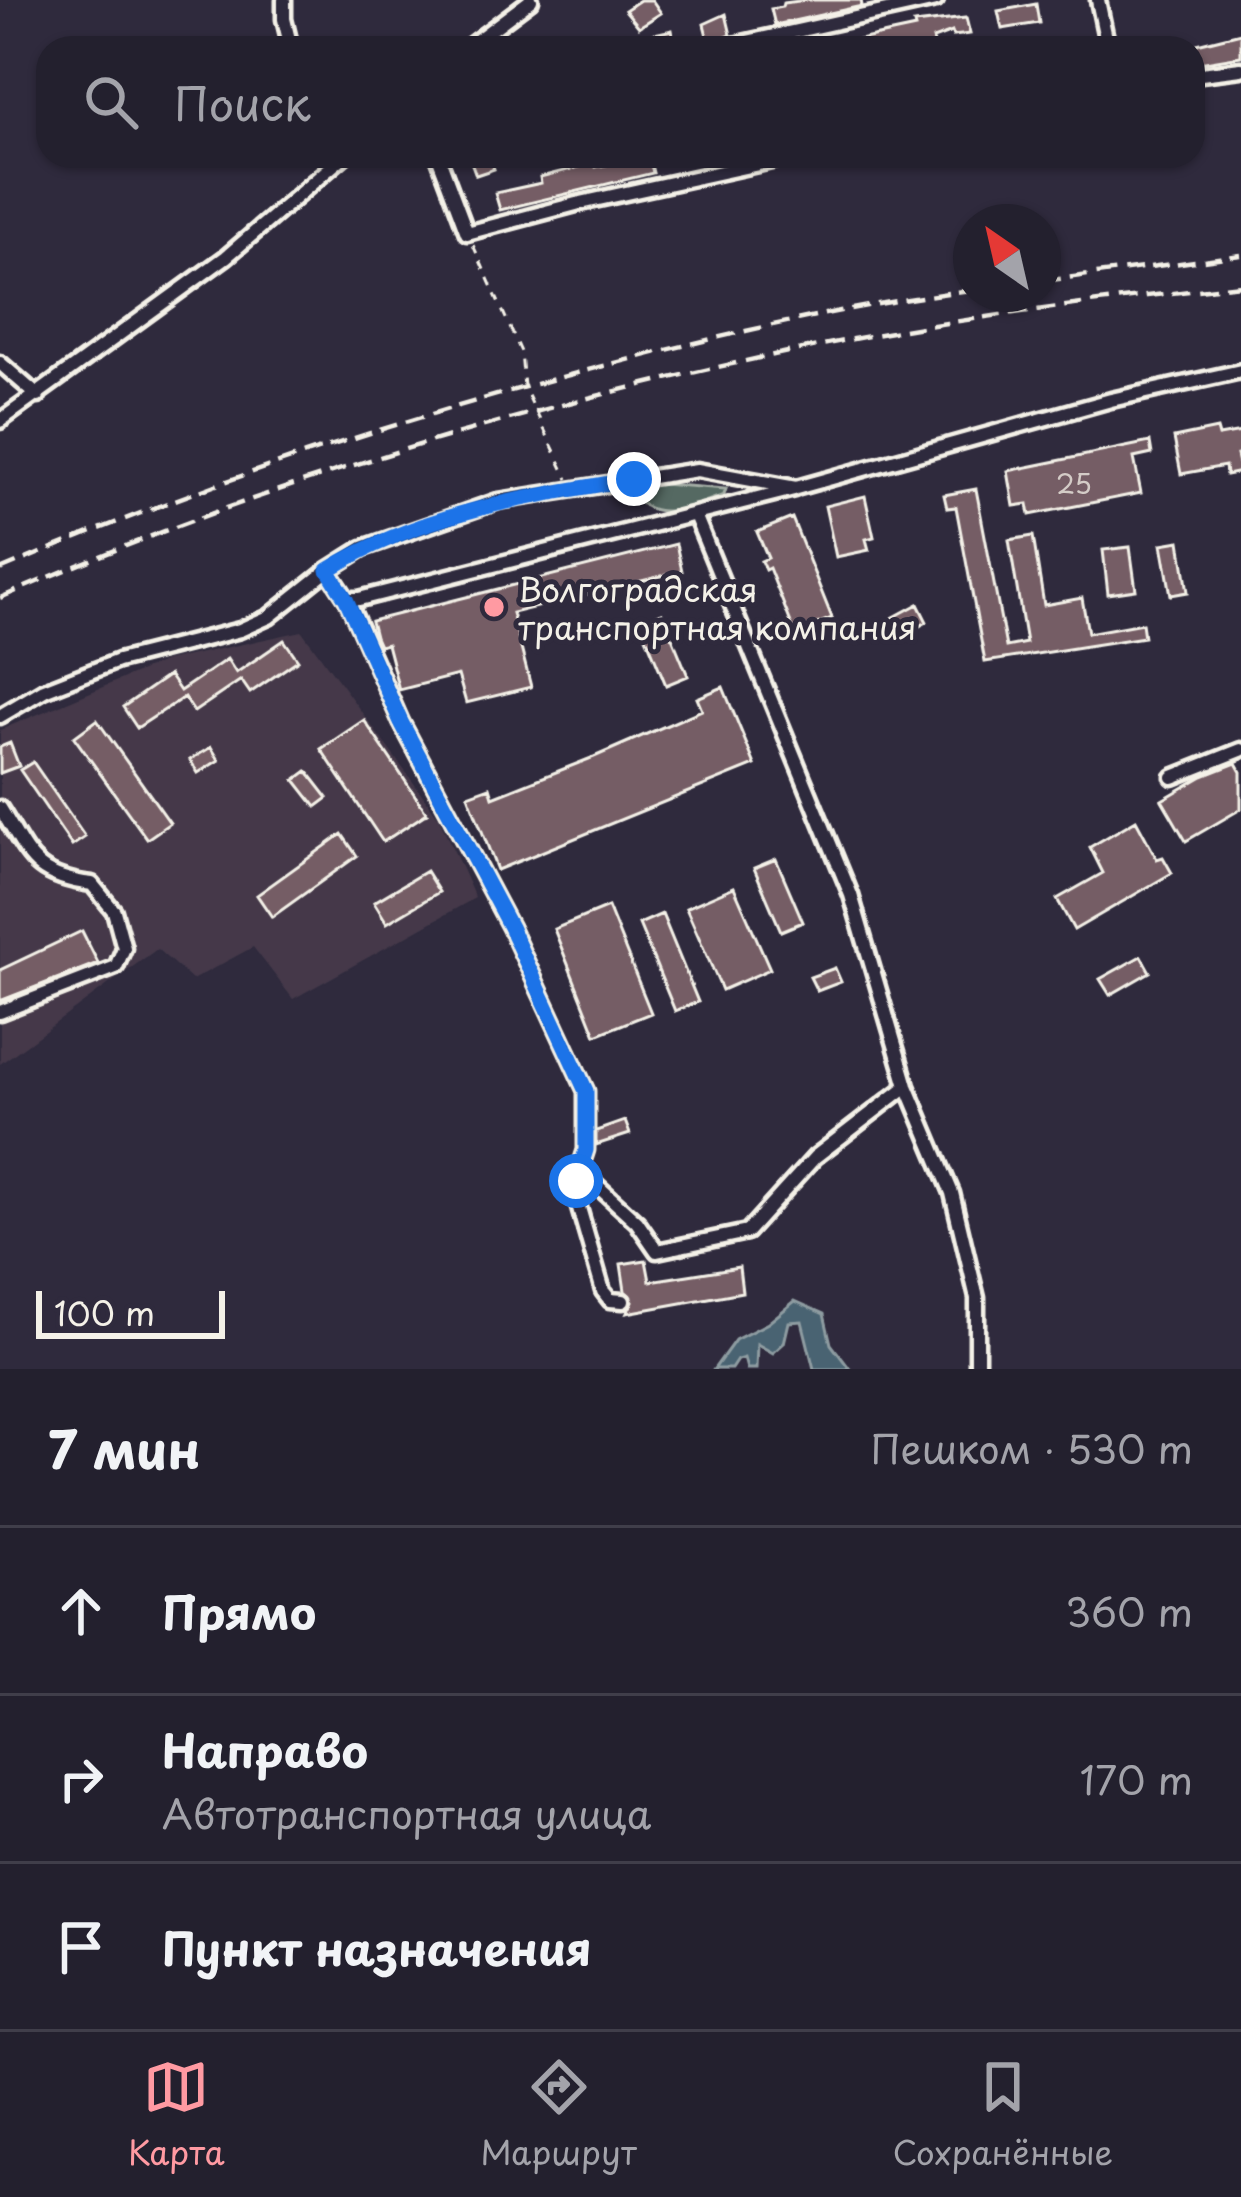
<!DOCTYPE html>
<html lang="ru">
<head>
<meta charset="utf-8">
<style>
	:root { --surface:#23202e; --page:#2b2836; --text:#f1f3f6; --muted:#a3a3aa; --line:#403e4a; --accent:#ff9aa2 }
	body { margin:0; font-family:"Playpen Sans",sans-serif; background:var(--page); color:var(--text) }
	.compass { position:absolute; left:953px; top:204px; width:108px; height:108px; border-radius:50%; background:var(--surface); box-shadow:0 3px 9px #0004; rotate:326deg }
	.scale { position:absolute; left:36px; bottom:30px; width:189px; box-sizing:border-box; padding-left:12px; border:6px solid #f4f1e8; border-top:0; font-size:33px; line-height:42px; white-space:nowrap; color:#f4f1e8; -webkit-text-stroke:9px #2f2a3d; paint-order:stroke }
	.stop { position:absolute; width:36px; height:36px; margin:-27px; border:9px solid #1a73e8; border-radius:50%; background:#fff }
	.stop.end { background:#1a73e8; border-color:#fff; box-shadow:0 3px 12px #0008 }
	.list { margin:0; padding:0; list-style:none }
	h2 { display:flex; justify-content:space-between; align-items:center; height:156px; margin:0; padding:0 48px; font-size:51px }
	h2 small { font-size:39px; font-weight:400; color:var(--muted) }
	.list li { display:grid; grid-template-columns:78px 1fr auto; gap:36px; align-items:center; box-sizing:border-box; height:168px; padding:0 48px; border-top:3px solid var(--line) }
	.list b { display:block; font-size:45px; white-space:nowrap }
	.list p { margin:0; font-size:39px; white-space:nowrap; color:var(--muted) }
	.list em { font-size:39px; font-style:normal; color:var(--muted) }
	.icon { flex:none; width:66px; height:66px; fill:none; stroke:currentColor; stroke-width:2; stroke-linecap:round; stroke-linejoin:round }
	.map { position:relative; flex:none; width:1241px; height:1369px; overflow:hidden }
	.search { position:absolute; background:var(--surface); box-shadow:0 3px 9px #0004; left:36px; right:36px; top:36px; height:132px; display:flex; align-items:center; gap:30px; box-sizing:border-box; padding:0 42px; border-radius:36px; color:var(--muted); font-size:45px }
	.sheet { height:660px; background:var(--surface) }
	nav { display:flex; justify-content:space-around; align-items:center; box-sizing:border-box; height:168px; border-top:3px solid var(--line); background:var(--surface); font-size:33px; color:var(--muted) }
	nav a { display:grid; justify-items:center; gap:6px }
	nav .on { color:var(--accent) }
	.map>svg:first-child { display:block }
</style>
</head>
<body>
<div class="map">
<svg width="1241" height="1369" viewBox="0 0 1241 1369">
	<rect width="100%" height="100%" fill="#2f2a3d"/>
	<filter id="ink" filterUnits="userSpaceOnUse"><feTurbulence type="fractalNoise" baseFrequency=".00833" numOctaves="2"/><feDisplacementMap in="SourceGraphic" scale="24" xChannelSelector="R" yChannelSelector="G"/><feConvolveMatrix kernelMatrix="1 2 1 2 8 2 1 2 1" color-interpolation-filters="sRGB"/></filter>
	<g filter="url(#ink)">
		<path fill="#443949" d="M302 631 438 816 475 898 293 999 253 947 192 980 157 949 0 1064V730L165 661Z"/>
		<path fill="#556962" stroke="#a4ada5" stroke-width="3" d="M661 484 726 489 724 495C690 507 651 527 629 489Z"/>
		<path fill="#4a6472" stroke="#8e9ca1" stroke-width="3" d="M795 1301 824 1314 831 1344 850 1369H814L802 1321 789 1322 784 1343 773 1353 757 1344 756 1369H747L744 1358 737 1360 731 1369H714L735 1340 768 1323Z"/>
		<path fill="#755d65" stroke="#f4f1e8" stroke-width="3" d="M640 0H652L661 13 639 27 625 10Z
			M807 0H861L862 6 775 25 771 9 782 7 783 3Z
			M1036 4 1039 23 1002 29 998 11Z
			M726 14 731 35 709 44 704 24Z
			M966 18 970 34 953 36 952 32 933 39 935 48H845V43L915 28 914 24Z
			M672 30 675 46 653 48 650 35Z
			M1241 33V56L1193 64V45Z
			M477 156H490L494 169 476 175 470 159Z
			M649 156 653 173 500 210 495 193 541 183 540 177 595 163 596 167Z
			M1217 429 1219 436 1241 432V454L1237 455 1241 472 1226 475 1225 466 1181 474 1174 438Z
			M1150 442 1152 454 1134 458 1141 493 1030 515 1028 504 1014 506 1008 471Z
			M976 489 1006 647 1026 643 1009 540 1033 536 1044 605 1082 598 1088 633 1142 623 1144 637 985 662 956 507 947 508 944 495Z
			M865 496 874 537 866 539 869 550 836 557 825 506Z
			M792 518 832 618 795 633 769 568 765 570 761 561 768 558 757 532Z
			M1180 541 1188 592 1171 595 1162 544Z
			M676 544 682 571 512 613 531 687 466 703 458 675 399 690 387 644 379 646 375 637 371 621Z
			M1130 547 1136 590 1108 594 1103 550Z
			M918 604 927 622 902 636 892 618Z
			M662 613 688 676 666 685 640 622Z
			M284 640 298 660 250 693 241 680 194 712 184 697 137 728 123 707 169 675 180 691 227 659 236 673Z
			M723 687 755 765 497 870 468 795 490 787 493 797 594 757 702 710 697 698Z
			M97 720 170 823 147 839 74 737Z
			M364 720 427 813 383 842 321 749Z
			M10 743 19 766 0 773V747Z
			M211 747 219 760 198 773 190 760Z
			M33 762 85 837 72 846 20 770Z
			M1236 763 1241 772V809L1186 841 1162 800 1203 776Z
			M307 771 328 798 316 807 295 780Z
			M1136 820 1157 859 1163 857 1172 873 1074 930 1057 899 1103 873 1090 847Z
			M342 834 357 856 272 917 257 895Z
			M776 859 803 922 781 931 754 868Z
			M426 871 439 892 387 923 374 902Z
			M734 887 770 969 722 990 686 908Z
			M608 907 651 1013 596 1035 554 929Z
			M662 914 698 1002 675 1011 639 924Z
			M82 931 98 963 0 1001V970Z
			M1141 956 1150 972 1110 995 1100 979Z
			M835 968 841 982 817 991 810 977Z
			M625 1121 630 1134 596 1145V1131Z
			M646 1260 650 1281 739 1267 742 1292 627 1313 633 1301 625 1291 621 1264Z"/>
		<g fill="none" stroke-linecap="round" stroke-linejoin="round">
			<g stroke="#f4f1e8" stroke-width="21">
				<path id="minor" d="M284 0V19L291 48
					M1098 0 1108 48
					M467 48 531 0
					M720 48 936 0
					M1193 75 1241 69
					M438 156 467 233 576 204 794 156
					M0 363 38 396
					M0 421 226 257 344 156
					M695 515 851 895 907 1086 952 1193 977 1298V1369
					M328 570 347 599 401 722 510 927 586 1091V1150L576 1181 577 1201 603 1291 610 1300 623 1301
					M347 599H359L794 489
					M0 716 44 690 118 661 240 630 269 617 328 570 363 548 498 501 697 470 796 488 1111 400 1241 371
					M1173 777 1241 750
					M0 808C30 856 31 876 92 884L114 911 124 948 116 967 0 1012
					M580 1170 637 1222 657 1251 747 1232 815 1157 907 1086"/>
			</g>
			<path stroke="#f4f1e8" stroke-width="3" stroke-dasharray="9 9" stroke-linecap="butt" d="M473 245 521 352 524 387 568 479"/>
			<use href="#minor" stroke="#2f2a3d" stroke-width="12"/>
			<path stroke="#f4f1e8" stroke-width="4.5" stroke-dasharray="18 9" stroke-linecap="butt" d="M1043 281 1241 255
				M0 570C194 487 392 421 596 368 719 336 844 306 971 290
				M0 598C272 479 562 395 853 339 981 315 1112 300 1241 285"/>
		</g>
	</g>
	<g fill="none" stroke-linecap="round" stroke-linejoin="round" filter="url(#ink)">
		<path stroke="#1a73e8" stroke-width="15" d="M576 1181 586 1150V1091L510 927 401 722 346 599 328 570C421 512 527 497 634 479"/>
	</g>
	<circle fill="#ff9aa2" stroke="#2f2a3d" stroke-width="4.5" cx="494" cy="607" r="12"/>
	<g text-anchor="middle" dominant-baseline="central" stroke-width="10" stroke-linejoin="round" paint-order="stroke">
		<g font-size="27" fill="#d4ccc7">
			<text x="1074" y="482">25</text>
		</g>
		<g font-size="33" fill="#f4f1e8" stroke="#2f2a3d" text-anchor="start">
			<text x="518" y="588">Волгоградская<tspan x="518" dy="38">транспортная компания</tspan></text>
		</g>
	</g>
</svg>
<svg class="compass" viewBox="-18 -18 36 36"><path d="M0-13l5 13h-10z" fill="#e53935"/><path d="M0 13l5-13h-10z" fill="#a3a3aa"/></svg>
<div class="scale">100 m</div>
<div class="stop" style="left:576px;top:1181px"></div>
<div class="stop end" style="left:634px;top:479px"></div>
<div class="search"><svg class="icon" aria-label="search" viewBox="0 0 24 24"><circle cx="10" cy="10" r="6"/><path d="M15 15l6 6"/></svg>Поиск</div>
</div>
<section class="sheet">
<h2>7 мин<small>Пешком · 530 m</small></h2>
<ul class="list">
<li><svg class="icon" aria-label="ahead" viewBox="0 0 24 24"><path d="M12 20V5M6 11l6-6 6 6"/></svg><div><b>Прямо</b></div><em>360 m</em></li>
<li><svg class="icon" aria-label="right" viewBox="0 0 24 24"><path d="M7 20v-9h11M14 6l5 5-5 5"/></svg><div><b>Направо</b><p>Автотранспортная улица</p></div><em>170 m</em></li>
<li><svg class="icon" aria-label="arrive" viewBox="0 0 24 24"><path d="M6 21V4h12l-3 4 3 4H6"/></svg><div><b>Пункт назначения</b></div></li>
</ul>
</section>
<nav>
<a class="on"><svg class="icon" aria-label="map" viewBox="0 0 24 24"><path d="M3 6l6-2 6 2 6-2v14l-6 2-6-2-6 2zM9 4v14M15 6v14"/></svg>Карта</a>
<a><svg class="icon" aria-label="directions" viewBox="0 0 24 24"><path d="M12 3l9 9-9 9-9-9zM9 14v-3h6M13 9l2 2-2 2"/></svg>Маршрут</a>
<a><svg class="icon" aria-label="saved" viewBox="0 0 24 24"><path d="M7 4h10v16l-5-4-5 4z"/></svg>Сохранённые</a>
</nav>
</body>
</html>
